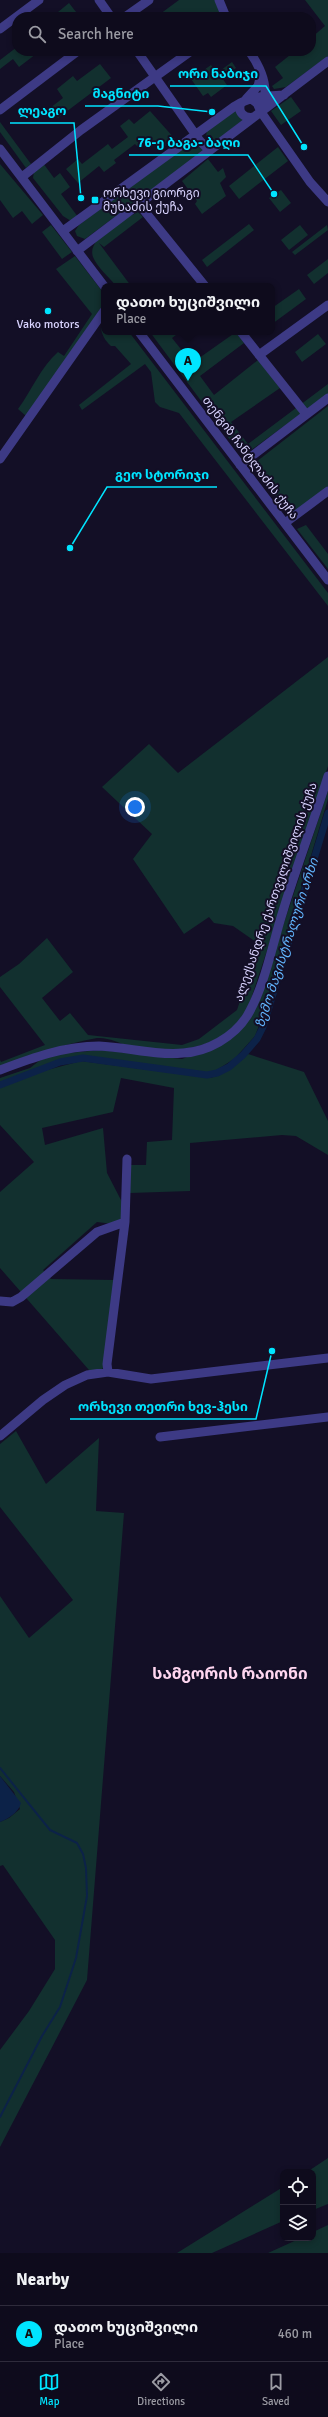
<!DOCTYPE html>
<html lang="en">
<head>
<meta charset="utf-8">
<style>
	:root { --surface:#0e0b1c; --page:#1c1929; --text:#f1f3f6; --muted:#9b9ba3; --line:#2e2b3b; --accent:#00e5ff }
	body { margin:0; font-family:Signika,"Noto Sans Georgian",sans-serif; background:var(--page); color:var(--text) }
	.controls { position:absolute; right:12px; bottom:12px; display:grid; overflow:hidden; border-radius:8px; box-shadow:0 2px 6px #0003 }
	.controls button { width:36px; height:36px; display:grid; place-items:center; padding:0; border:0; border-bottom:1px solid var(--line); background:var(--surface); color:var(--text); font:20px sans-serif }
	.you { position:absolute; left:135px; top:807px; width:14px; height:14px; margin:-10px; border:3px solid #fff; border-radius:50%; background:#1a73e8; box-shadow:0 0 0 6px #1a73e833 }
	.badge { display:grid; place-items:center; width:26px; height:26px; border-radius:50%; background:var(--accent); color:#111; font-size:13px; font-weight:700 }
	.pin { position:absolute; translate:-50% -33px; filter:drop-shadow(0 1px 2px #0008) }
	.pin::after { content:''; position:absolute; top:21px; width:14px; height:12px; background:inherit; clip-path:polygon(0 0,100% 0,50% 100%) }
	.popup { position:absolute; left:101px; top:283px; width:174px; height:52px; box-sizing:border-box; display:grid; place-content:center; border-radius:8px; background:var(--surface); filter:drop-shadow(0 1px 3px #0005); font-size:13px; white-space:nowrap; color:var(--muted) }
	.popup b { font-size:15px; color:var(--text) }
	.popup::after { content:''; position:absolute; left:50%; top:100%; margin-left:-8px; border:8px solid transparent; border-top-color:var(--surface) }
	.list { margin:0; padding:0; list-style:none }
	h2 { display:flex; justify-content:space-between; align-items:center; height:52px; margin:0; padding:0 16px; font-size:17px }
	h2 small { font-size:13px; font-weight:400; color:var(--muted) }
	.list li { display:grid; grid-template-columns:26px 1fr auto; gap:12px; align-items:center; box-sizing:border-box; height:56px; padding:0 16px; border-top:1px solid var(--line) }
	.list b { display:block; font-size:15px; white-space:nowrap }
	.list p { margin:0; font-size:13px; white-space:nowrap; color:var(--muted) }
	.list em { font-size:13px; font-style:normal; color:var(--muted) }
	.icon { flex:none; width:22px; height:22px; fill:none; stroke:currentColor; stroke-width:2; stroke-linecap:round; stroke-linejoin:round }
	.map { position:relative; flex:none; width:328px; height:2253px; overflow:hidden }
	.search { position:absolute; background:var(--surface); box-shadow:0 2px 6px #0003; left:12px; right:12px; top:12px; height:44px; display:flex; align-items:center; gap:10px; box-sizing:border-box; padding:0 14px; border-radius:16px; color:var(--muted); font-size:15px }
	.sheet { height:108px; background:var(--surface) }
	nav { display:flex; justify-content:space-around; align-items:center; box-sizing:border-box; height:56px; border-top:1px solid var(--line); background:var(--surface); font-size:11px; color:var(--muted) }
	nav a { display:grid; justify-items:center; gap:2px }
	nav .on { color:var(--accent) }
	.map>svg:first-child { display:block }
</style>
</head>
<body>
<div class="map">
<svg width="328" height="2253" viewBox="0 0 328 2253">
	<rect width="100%" height="100%" fill="#130f26"/>
	<path fill="#12302f" d="M179 0H215L220 13 214 17H156Z
		M305 0H328V56L286 87 274 89 272 86 283 78 275 67 295 51H311V38L325 26Z
		M69 3 80 17H52Z
		M17 47V51H40L19 67 13 59 0 69V60Z
		M232 62 236 68 222 78 227 85 211 97 208 93 203 96 191 79 211 65 217 73Z
		M100 64 111 78 58 118 50 108 63 98 57 89 73 76 77 81Z
		M291 97 301 111 281 125 271 111Z
		M236 108 244 119 215 142 208 140 206 136 207 131Z
		M150 111 175 139 159 151 148 139 138 147 135 144 114 160 116 163 104 172 99 166 78 183 66 169 78 159 82 164 108 144 112 149 128 137 120 126 129 119 134 124Z
		M0 122 31 164 26 168 0 132Z
		M195 138 205 150 85 239 77 236 75 231 79 225Z
		M278 147 288 161 239 199 229 186Z
		M208 159 218 172 223 168 226 177 220 183 226 196 202 214 195 204 197 201 182 181Z
		M43 163 54 178 60 173 70 187 61 194 78 217 71 221 63 216 33 178 34 171Z
		M0 164 43 215 32 224 22 211 13 218 0 200Z
		M281 190 291 203 280 212 269 198Z
		M138 212 143 217 104 247 99 243 131 286H116C109 277 97 267 93 257 86 238 125 219 138 212Z
		M249 224 254 230 207 267 202 260Z
		M51 225 72 252 62 259 42 232Z
		M300 225 308 235 289 250 281 240Z
		M327 225 328 230 295 255 292 252Z
		M75 256 102 291 104 304 26 416 18 409C32 390 40 368 58 352L64 356 92 314 56 269Z
		M328 259V273L314 284 307 275Z
		M299 289 306 299 272 324V308Z
		M104 319V332H129L328 593V606L179 413 160 407 155 402 151 372 145 364 82 410 79 405 131 364 115 346H111C104 340 97 328 104 319Z
		M150 332H180L172 338 192 363 236 332 244 343 200 376 214 395 258 360 280 388 231 422 248 444 328 384V394L247 453 236 448Z
		M318 334 326 344 302 362 295 352Z
		M328 406V486L290 515 252 465Z
		M306 525 328 554V569L297 529Z
		M328 657V766L247 1011C222 1051 172 1055 129 1046 119 1043 108 1037 97 1038 63 1044 32 1055 0 1067V1060L1 1062 45 1045 0 987V977L19 964 47 938 73 972 42 998 60 1021 70 1013 88 1035 182 1045 199 1039 237 1010 259 944 233 926 214 923 209 917 184 934 133 859 152 834 102 787 149 744 178 773Z
		M328 791V799L263 1015 255 1036 237 1056 241 1061 248 1054 304 1072 328 1121V1155L296 1136 282 1135 190 1143V1191L130 1193V1165H146L147 1142 172 1140 174 1088 121 1078 113 1112 42 1128 45 1145 103 1128 107 1173 122 1202 121 1225 97 1222 43 1270 51 1279 115 1280 104 1367 101 1370H89L0 1268V1192L34 1162 0 1125V1088L32 1074 81 1061 210 1078 220 1075 237 1063 234 1059 215 1071 203 1073 81 1056 48 1064 0 1083V1078L30 1068 39 1061 56 1054 101 1050 182 1059 227 1041 238 1032 270 965Z
		M16 1431 46 1484 99 1438 96 1511 124 1513 87 1980 0 2147V2050L29 2011 55 1969V1940L3 1865 0 1866V1822L9 1818 20 1809 14 1792 0 1776V1596L29 1638 73 1600 0 1507V1444Z
		M328 2158V2204L313 2210V2172H307Z
		M283 2187V2221L212 2253H177Z
		M328 2225V2253H268L301 2238H313V2232Z"/>
	<path fill="#0c2248" d="M0 1776 21 1803C19 1812 8 1819 0 1822Z"/>
	<g fill="none" stroke-linecap="round" stroke-linejoin="round">
		<path stroke="#0c2248" stroke-width="2" d="M0 1768 50 1830 77 1843 83 1854 86 1868 87 1896 76 1958 60 2007 42 2036 0 2117"/>
		<path stroke="#0c2248" stroke-width="7" d="M0 1085 60 1062 83 1058 207 1075 217 1073 229 1067 243 1055 257 1039 263 1027 328 813"/>
		<path stroke="#3d3a85" stroke-width="9" d="M99 0 111 17
			M219 0 226 17
			M125 17 149 0
			M0 29 39 0
			M137 51 200 141 209 150
			M249 51C259 65 268 84 264 101
			M250 98 257 103 261 112 310 182 328 202
			M246 99 258 86 261 74
			M241 103C237 112 244 119 254 117
			M0 110 78 51
			M0 149 104 286
			M22 177 81 130 191 51
			M138 203 205 286
			M63 231 235 106C251 96 266 96 284 95
			M77 251 328 61
			M139 332 328 580
			M241 332 306 414
			M259 355 328 305
			M0 459 104 311
			M240 465 328 398
			M285 523 328 491
			M0 1070C32 1058 64 1046 99 1046 127 1047 156 1056 183 1053 207 1052 234 1037 247 1016 265 986 272 945 283 911 297 865 314 821 328 776
			M0 1301 12 1302 21 1297 97 1232 125 1222
			M108 1372 107 1364 125 1222 127 1159
			M0 1436 43 1400 65 1385 87 1375 108 1372 151 1379 328 1358
			M160 1437 328 1417"/>
	</g>
	<g fill="#00e5ff" stroke="#130f26" stroke-width="1.5">
		<rect x="91" y="196" width="8" height="8" rx="2"/>
		<circle cx="48" cy="311" r="4"/>
	</g>
	<g text-anchor="middle" dominant-baseline="central" stroke-width="4" stroke-linejoin="round" paint-order="stroke">
		<g font-size="12" fill="#d9d4ff" stroke="#130f26" text-anchor="start">
			<text x="103" y="193">ორხევი გიორგი<tspan x="103" dy="14">მუხაძის ქუჩა</tspan></text>
			<text x="48" y="324" text-anchor="middle">Vako motors</text>
		</g>
		<g font-size="12" fill="#d9d4ff" stroke="#130f26">
			<text transform="translate(250 458) rotate(53)">თენგიზ ჩანტლაძის ქუჩა</text>
			<text transform="translate(276 892) rotate(-71)">ალექსანდრე ქართველიშვილის ქუჩა</text>
		</g>
		<g font-size="13" font-style="italic" fill="#62b6ff" stroke="#130f26">
			<text transform="translate(287 943) rotate(-72)">ზემო მაგისტრალური არხი</text>
		</g>
		<g font-size="16" font-weight="bold" fill="#ffd6f0" stroke="#130f26">
			<text x="230" y="1674">სამგორის რაიონი</text>
		</g>
	</g>
	<path fill="none" stroke="#00e5ff" stroke-width="1.5" d="M304 147L266 86H170M212 112L158 106H85M81 198L74 123H10M274 194L248 155H129M70 548L107 487H217M272 1351L256 1419H70"/>
	<g fill="#00e5ff" stroke="#130f26" stroke-width="1.5">
		<circle cx="304" cy="147" r="4"/>
		<circle cx="212" cy="112" r="4"/>
		<circle cx="81" cy="198" r="4"/>
		<circle cx="274" cy="194" r="4"/>
		<circle cx="70" cy="548" r="4"/>
		<circle cx="272" cy="1351" r="4"/>
	</g>
	<g font-size="13" text-anchor="middle" font-weight="bold" fill="#00e5ff" stroke="#130f26" stroke-width="4" stroke-linejoin="round" paint-order="stroke">
		<text x="218" y="78">ორი ნაბიჯი</text>
		<text x="121" y="98">მაგნიტი</text>
		<text x="42" y="115">ლეაგო</text>
		<text x="189" y="147">76-ე ბაგა- ბაღი</text>
		<text x="162" y="479">გეო სტორიჯი</text>
		<text x="163" y="1411">ორხევი თეთრი ხევ-ჰესი</text>
	</g>
</svg>
<div class="controls">
<button><svg class="icon" aria-label="locate" viewBox="0 0 24 24"><circle cx="12" cy="12" r="6"/><path d="M12 2v4M12 18v4M2 12h4M18 12h4"/></svg></button>
<button><svg class="icon" aria-label="layers" viewBox="0 0 24 24"><path d="M12 4l9 5-9 5-9-5zM3 14l9 5 9-5"/></svg></button>
</div>
<div class="you"></div>
<div class="pin badge" style="left:188px;top:381px">A</div>
<div class="popup"><b>დათო ხუციშვილი</b>Place</div>
<div class="search"><svg class="icon" aria-label="search" viewBox="0 0 24 24"><circle cx="10" cy="10" r="6"/><path d="M15 15l6 6"/></svg>Search here</div>
</div>
<section class="sheet">
<h2>Nearby<small></small></h2>
<ul class="list">
<li><span class="badge">A</span><div><b>დათო ხუციშვილი</b><p>Place</p></div><em>460 m</em></li>
</ul>
</section>
<nav>
<a class="on"><svg class="icon" aria-label="map" viewBox="0 0 24 24"><path d="M3 6l6-2 6 2 6-2v14l-6 2-6-2-6 2zM9 4v14M15 6v14"/></svg>Map</a>
<a><svg class="icon" aria-label="directions" viewBox="0 0 24 24"><path d="M12 3l9 9-9 9-9-9zM9 14v-3h6M13 9l2 2-2 2"/></svg>Directions</a>
<a><svg class="icon" aria-label="saved" viewBox="0 0 24 24"><path d="M7 4h10v16l-5-4-5 4z"/></svg>Saved</a>
</nav>
</body>
</html>
